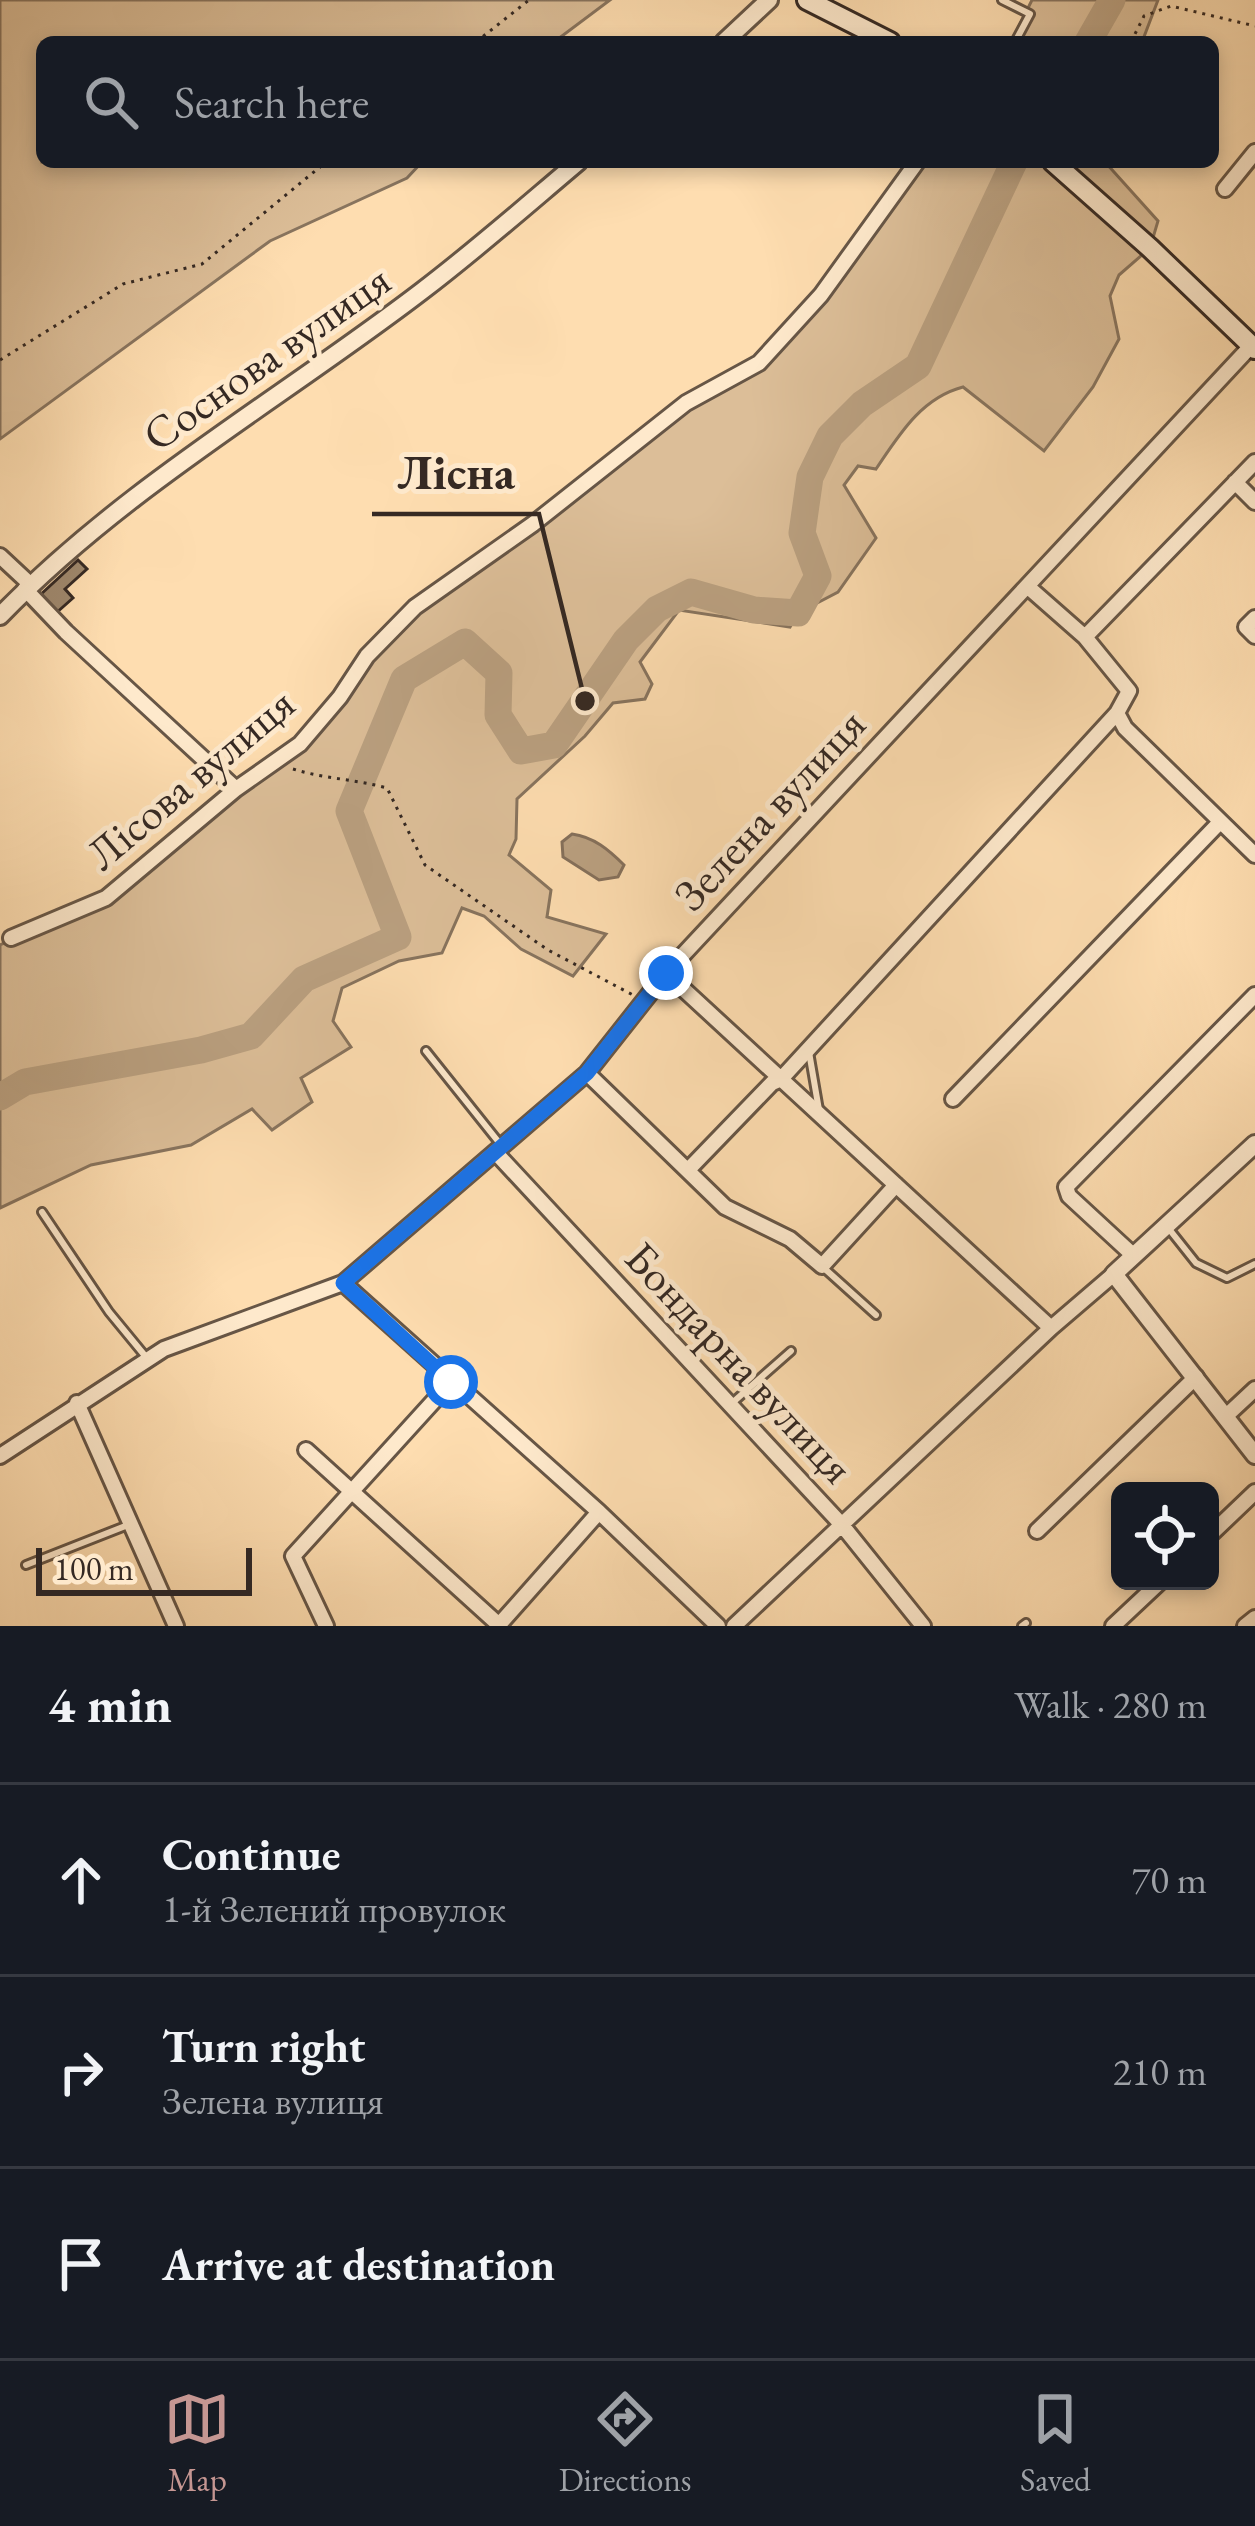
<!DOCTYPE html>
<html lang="en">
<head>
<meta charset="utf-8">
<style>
	:root { --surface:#171b24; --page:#242831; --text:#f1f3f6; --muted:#9ea1a6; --line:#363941; --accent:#c59692 }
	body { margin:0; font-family:"EB Garamond",serif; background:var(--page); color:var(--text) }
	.controls { position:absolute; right:36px; bottom:36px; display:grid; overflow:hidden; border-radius:18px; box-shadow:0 6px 18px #0003 }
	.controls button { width:108px; height:108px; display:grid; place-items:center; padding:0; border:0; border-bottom:3px solid var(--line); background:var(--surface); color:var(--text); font:60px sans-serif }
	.scale { position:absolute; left:36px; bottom:30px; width:216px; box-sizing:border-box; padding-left:12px; border:6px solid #352923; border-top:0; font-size:33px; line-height:42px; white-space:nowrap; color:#352923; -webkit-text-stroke:9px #fee9cc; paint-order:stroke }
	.stop { position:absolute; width:36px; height:36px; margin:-27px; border:9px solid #1a73e8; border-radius:50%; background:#fff }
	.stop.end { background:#1a73e8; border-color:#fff; box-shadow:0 3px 12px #0008 }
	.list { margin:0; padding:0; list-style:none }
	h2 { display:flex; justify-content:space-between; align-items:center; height:156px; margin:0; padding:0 48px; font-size:51px }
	h2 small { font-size:39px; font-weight:400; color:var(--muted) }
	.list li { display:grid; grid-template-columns:78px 1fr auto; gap:36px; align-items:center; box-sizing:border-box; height:192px; padding:0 48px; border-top:3px solid var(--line) }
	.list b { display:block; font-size:45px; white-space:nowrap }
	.list p { margin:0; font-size:39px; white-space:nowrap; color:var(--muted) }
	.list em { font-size:39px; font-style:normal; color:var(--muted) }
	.icon { flex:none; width:66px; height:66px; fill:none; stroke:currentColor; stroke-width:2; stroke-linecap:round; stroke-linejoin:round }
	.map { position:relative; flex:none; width:1255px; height:1626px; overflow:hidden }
	.search { position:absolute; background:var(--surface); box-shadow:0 6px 18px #0003; left:36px; right:36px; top:36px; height:132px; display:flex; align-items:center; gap:30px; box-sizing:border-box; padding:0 42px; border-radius:18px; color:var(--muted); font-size:45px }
	.sheet { height:732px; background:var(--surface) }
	nav { display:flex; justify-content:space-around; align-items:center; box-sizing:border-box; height:168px; border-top:3px solid var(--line); background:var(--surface); font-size:33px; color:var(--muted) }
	nav a { display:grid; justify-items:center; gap:6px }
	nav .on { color:var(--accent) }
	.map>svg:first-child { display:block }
</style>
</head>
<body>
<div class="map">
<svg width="1255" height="1626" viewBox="0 0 1255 1626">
	<rect width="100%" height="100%" fill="#feddb0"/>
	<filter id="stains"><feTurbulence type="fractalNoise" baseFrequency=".00167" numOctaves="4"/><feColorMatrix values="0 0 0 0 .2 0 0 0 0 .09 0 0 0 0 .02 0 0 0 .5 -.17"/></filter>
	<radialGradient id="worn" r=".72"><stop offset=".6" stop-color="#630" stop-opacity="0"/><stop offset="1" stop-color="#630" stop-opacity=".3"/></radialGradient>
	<path fill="#dcbe98" stroke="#88745e" stroke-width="3" d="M0 0H610L554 42H42V162H422L407 178 270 241 0 439Z
		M1032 0H1158L1142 42H1011Z
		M917 162H1105L1158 221 1150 248 1119 275 1110 296 1119 339 1093 387 1044 451 963 387C921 398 899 435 876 469L858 466 844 485 876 538 838 592 798 613 790 627 679 610 640 662 652 684 645 699 613 703 585 736 517 799 516 839 509 855 551 890 547 917 606 934 573 976 521 949 484 916 462 908 442 953 399 961 342 988 333 1021 351 1047 301 1078 312 1102 272 1130 252 1109 191 1145 91 1165 0 1208V945L106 898 300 744 415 607 654 427 759 363Z"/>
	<path fill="#baa080" stroke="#85705b" stroke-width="3" d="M572 834C594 837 609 850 624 865L618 877 599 880 563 857 562 842Z"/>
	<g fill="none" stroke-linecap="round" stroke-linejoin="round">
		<path stroke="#baa080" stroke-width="27" d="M1088 42 1112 0
			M0 1097 25 1082 201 1050 251 1036 304 979 398 937 349 811 404 679 465 642 499 673 498 715 521 751 554 745 626 640 657 609 691 592 754 610 798 613 818 576 802 533 810 477 830 436 862 404 918 366 1014 162"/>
	</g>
	<path fill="#9e876c" stroke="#352923" stroke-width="3" d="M78 560 87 569 65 589 73 598 55 614 39 596Z"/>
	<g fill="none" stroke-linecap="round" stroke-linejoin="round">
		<g stroke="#675646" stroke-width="12">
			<path id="service" d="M1002 0 1030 14 1015 42
				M426 1051 501 1145
				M809 1052 819 1110
				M42 1212 109 1312 146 1357
				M1169 1229 1196 1263 1227 1278 1255 1264
				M825 1269 876 1315
				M731 1404 791 1351
				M26 1565 128 1525
				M1022 1626 1026 1623"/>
		</g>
		<g stroke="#675646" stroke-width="20">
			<path id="minor" d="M1225 189 1255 152
				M1235 482 1255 502
				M0 556 30 584
				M1027 586 1085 637 1129 691 1117 713 1125 728 1255 855
				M25 589 66 632 236 789
				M1255 618 1246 627 1255 636
				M1085 637 1255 462
				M11 938 106 898 236 789 300 744 340 697 367 656 415 607 533 524 686 403 759 363 821 295 917 162
				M666 973 1051 1328
				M587 1073 725 1207 790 1239 822 1266 896 1185
				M953 1099 1220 822
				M497 1154 842 1525 923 1626
				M688 1170 772 1083 781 1079 1117 713
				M1134 1256 1069 1196 1066 1187 1255 995
				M343 1283 599 1512 718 1626
				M77 1403 176 1626
				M1225 1417 1255 1389
				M306 1450 499 1625
				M0 1456 164 1349 343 1283 587 1073 666 973 1251 346
				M1037 1531 1196 1377
				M1210 1535 1255 1492
				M326 1626 293 1556 451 1382
				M498 1626 599 1512
				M734 1626 1051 1328 1114 1274
				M1113 1626 1161 1581
				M1245 1626 1255 1618"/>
		</g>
		<g stroke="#675646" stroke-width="22">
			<path id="tertiary" d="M724 42 769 0
				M0 616C125 487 281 399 422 291 476 250 527 205 578 162
				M1255 1144 1114 1274 1255 1455"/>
		</g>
		<g stroke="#352923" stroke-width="24">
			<path id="secondary" d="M807 0 890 42
				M1053 162 1150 248 1255 349"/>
		</g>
		<path stroke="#352923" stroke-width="3" stroke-dasharray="3 6" stroke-linecap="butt" d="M476 42 529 0
			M1131 42 1144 16 1171 6 1255 26
			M0 360 123 284 202 264 326 162
			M293 769C325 779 355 779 387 788L425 865 548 950 633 995"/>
		<use href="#service" stroke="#fee9cc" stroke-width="6"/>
		<use href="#minor" stroke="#fee9cc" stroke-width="14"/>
		<use href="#tertiary" stroke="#fee9cc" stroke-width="16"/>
		<use href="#secondary" stroke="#fee9cc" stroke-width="18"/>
	</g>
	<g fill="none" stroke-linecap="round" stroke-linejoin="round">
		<path stroke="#1a73e8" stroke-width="15" d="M451 1382 343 1283 587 1073 666 973"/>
	</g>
	<g text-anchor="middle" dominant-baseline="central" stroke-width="10" stroke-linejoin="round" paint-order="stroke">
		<g font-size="45" fill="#352923" stroke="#fee9cc">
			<text transform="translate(266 357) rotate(-35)">Соснова вулиця</text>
			<text transform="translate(190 778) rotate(-40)">Лісова вулиця</text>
			<text transform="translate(769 809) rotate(-47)">Зелена вулиця</text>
			<text transform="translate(740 1362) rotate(47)">Бондарна вулиця</text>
		</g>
	</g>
	<path fill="none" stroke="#352923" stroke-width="4.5" d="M585 701L539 514H372"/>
	<circle fill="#352923" stroke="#fee9cc" stroke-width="4.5" cx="585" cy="701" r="12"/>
	<g font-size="48" text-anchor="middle" font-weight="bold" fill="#352923" stroke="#fee9cc" stroke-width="10" stroke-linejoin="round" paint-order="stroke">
		<text x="456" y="489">Лісна</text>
	</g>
	<rect width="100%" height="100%" filter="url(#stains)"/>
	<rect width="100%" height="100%" fill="url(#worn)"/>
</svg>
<div class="controls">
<button><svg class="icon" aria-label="locate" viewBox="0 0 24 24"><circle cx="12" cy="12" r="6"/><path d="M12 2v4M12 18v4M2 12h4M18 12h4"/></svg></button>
</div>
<div class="scale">100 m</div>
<div class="stop" style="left:451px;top:1382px"></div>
<div class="stop end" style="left:666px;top:973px"></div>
<div class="search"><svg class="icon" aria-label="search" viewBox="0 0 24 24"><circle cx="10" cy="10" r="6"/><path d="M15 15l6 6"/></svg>Search here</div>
</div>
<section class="sheet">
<h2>4 min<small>Walk · 280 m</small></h2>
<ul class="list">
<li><svg class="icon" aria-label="ahead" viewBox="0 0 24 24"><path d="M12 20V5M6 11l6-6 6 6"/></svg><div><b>Continue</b><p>1-й Зелений провулок</p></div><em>70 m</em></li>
<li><svg class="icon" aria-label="right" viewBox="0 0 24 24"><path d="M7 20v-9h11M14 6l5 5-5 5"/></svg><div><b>Turn right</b><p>Зелена вулиця</p></div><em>210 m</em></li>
<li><svg class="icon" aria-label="arrive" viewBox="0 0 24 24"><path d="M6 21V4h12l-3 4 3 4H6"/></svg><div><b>Arrive at destination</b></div></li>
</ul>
</section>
<nav>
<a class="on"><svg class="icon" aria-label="map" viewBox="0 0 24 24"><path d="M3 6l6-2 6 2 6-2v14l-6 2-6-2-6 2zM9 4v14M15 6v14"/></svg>Map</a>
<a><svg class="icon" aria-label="directions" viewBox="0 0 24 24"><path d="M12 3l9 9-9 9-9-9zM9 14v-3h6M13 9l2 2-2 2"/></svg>Directions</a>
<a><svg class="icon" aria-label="saved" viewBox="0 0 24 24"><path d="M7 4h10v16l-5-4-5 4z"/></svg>Saved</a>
</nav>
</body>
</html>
